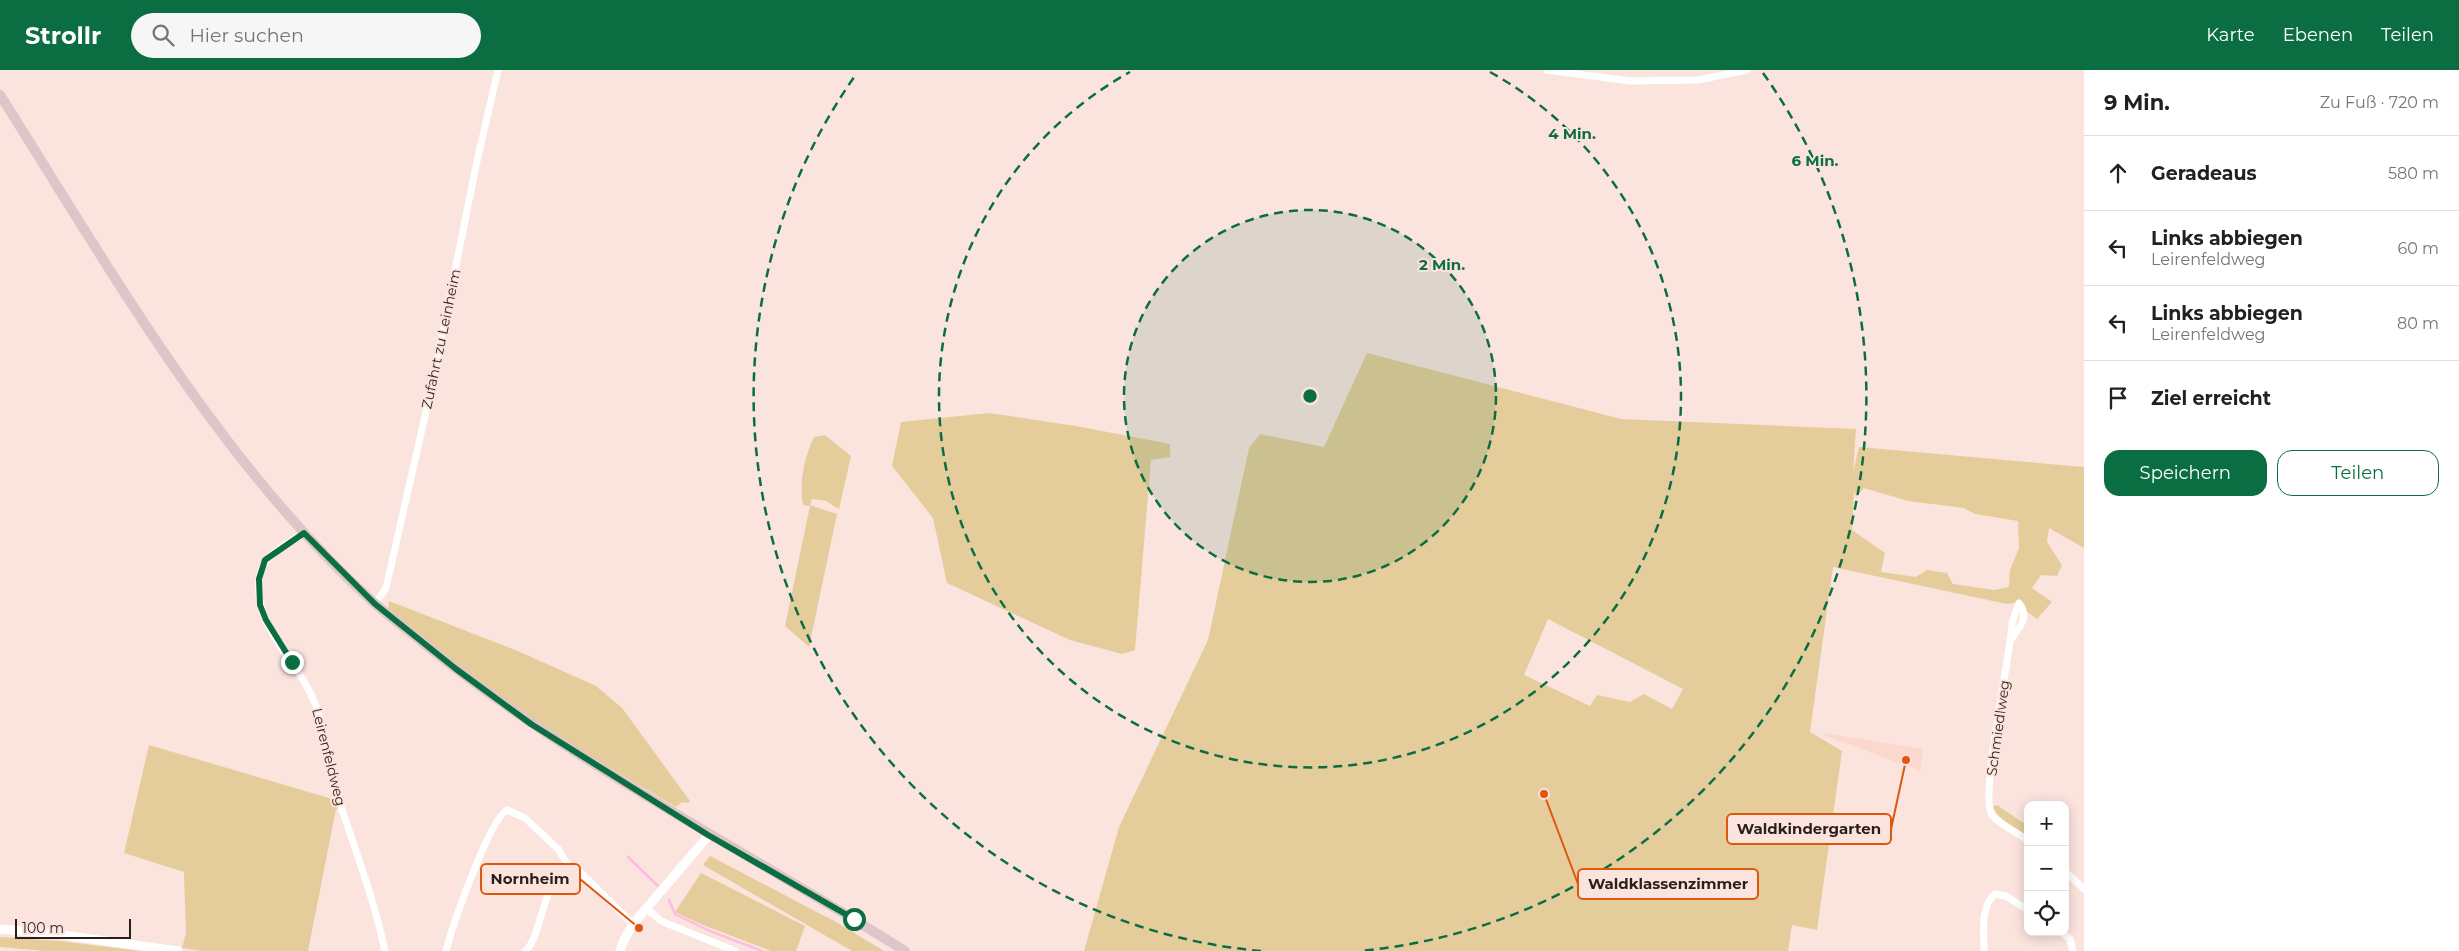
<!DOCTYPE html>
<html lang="de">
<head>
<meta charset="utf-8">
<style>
	:root { --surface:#fff; --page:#f6f6f6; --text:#202124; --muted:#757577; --line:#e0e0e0; --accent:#0b6e43 }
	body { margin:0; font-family:Montserrat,sans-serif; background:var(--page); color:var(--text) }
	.controls { position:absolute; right:15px; bottom:15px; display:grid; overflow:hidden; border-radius:10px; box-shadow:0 2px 12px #0003 }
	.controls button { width:45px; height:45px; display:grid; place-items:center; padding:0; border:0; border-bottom:1px solid var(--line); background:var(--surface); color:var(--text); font:25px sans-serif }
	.scale { position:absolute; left:15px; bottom:12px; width:116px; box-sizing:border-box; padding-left:5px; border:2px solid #2c1e1b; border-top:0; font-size:14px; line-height:18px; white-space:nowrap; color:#2c1e1b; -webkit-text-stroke:4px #fbe4de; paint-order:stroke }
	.stop { position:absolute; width:15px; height:15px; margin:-11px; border:4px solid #0b6e43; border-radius:50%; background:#fff }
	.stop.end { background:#0b6e43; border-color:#fff; box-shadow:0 1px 5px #0008 }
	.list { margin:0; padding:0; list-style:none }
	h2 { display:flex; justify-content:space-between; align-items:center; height:65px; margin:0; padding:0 20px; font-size:21px }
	h2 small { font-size:16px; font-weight:400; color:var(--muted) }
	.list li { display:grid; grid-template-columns:32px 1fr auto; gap:15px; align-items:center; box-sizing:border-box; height:75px; padding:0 20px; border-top:1px solid var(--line) }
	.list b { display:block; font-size:19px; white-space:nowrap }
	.list p { margin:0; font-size:16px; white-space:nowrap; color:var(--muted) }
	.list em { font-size:16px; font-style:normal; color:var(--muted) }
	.actions { display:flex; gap:10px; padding:15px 20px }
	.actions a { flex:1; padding:11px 0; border:1px solid var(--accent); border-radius:15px; text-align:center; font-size:18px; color:var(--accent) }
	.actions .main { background:var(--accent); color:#fff }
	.icon { flex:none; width:28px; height:28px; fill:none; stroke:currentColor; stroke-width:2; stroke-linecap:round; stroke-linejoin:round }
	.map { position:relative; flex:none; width:2084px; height:881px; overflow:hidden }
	header { display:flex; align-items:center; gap:30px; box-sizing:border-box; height:70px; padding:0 25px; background:var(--accent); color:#fff }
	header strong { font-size:24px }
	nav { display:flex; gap:28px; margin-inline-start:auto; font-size:18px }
	.search { width:350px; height:45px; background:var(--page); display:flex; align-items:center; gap:12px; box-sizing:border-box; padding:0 18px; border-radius:28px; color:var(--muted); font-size:19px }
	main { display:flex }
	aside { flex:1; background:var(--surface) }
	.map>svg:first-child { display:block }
</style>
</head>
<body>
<header>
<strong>Strollr</strong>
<div class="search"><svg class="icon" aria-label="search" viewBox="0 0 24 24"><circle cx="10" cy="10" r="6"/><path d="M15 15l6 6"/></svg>Hier suchen</div>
<nav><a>Karte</a><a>Ebenen</a><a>Teilen</a></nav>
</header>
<main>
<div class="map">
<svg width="2084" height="881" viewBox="0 0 2084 881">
	<rect width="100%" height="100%" fill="#fbe4de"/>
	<path fill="#fcd7ce" d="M1823 663 1923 679 1920 701 1824 665Z"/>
	<path fill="#e5cc9b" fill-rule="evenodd" d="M1367 283 1621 349 1856 359 1853 403 1859 377 2084 397V478L2049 458 2047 472 2062 495 2057 506 2041 505 2032 518 2052 532 2037 549 2015 533 2007 534 1833 497 1810 662 1842 681 1817 860 1792 855 1788 881H1084L1119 757 1208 570 1249 378 1260 364 1324 377ZM1864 418 1908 431 1964 438 1975 444 2018 451 2019 478 2010 500 2009 517 1994 520 1953 514 1947 503 1927 500 1916 507 1881 502 1885 483 1852 460 1854 421 1856 427ZM1548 549 1683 619 1672 639 1644 624 1630 632 1597 625 1590 636 1524 605Z
		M989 343 1076 356 1170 374V387L1151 390 1135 580 1122 584 1070 570 947 513 933 448 892 396 901 352Z
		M825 365 851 386 839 439 826 431 812 429 810 435 837 444 809 577 785 556 810 436 803 435C799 413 804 387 814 367Z
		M389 531 520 582 596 616 622 638 690 731 688 733 682 732 676 737 561 669 461 599 388 539Z
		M149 675 336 730 339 739H336L308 881H202L182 878 186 863 184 802 124 783Z
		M1997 735 2028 756V766C2016 758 1997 750 1993 736Z
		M710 786 836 852 884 881H852L703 795Z
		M701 803 805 856 796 881H771L703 855 675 842Z
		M0 867 60 871 140 881H46L0 877Z"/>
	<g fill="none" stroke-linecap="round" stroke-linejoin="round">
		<path stroke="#ffbbe1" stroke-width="2.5" d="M628 787 660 818
			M669 830 675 844 710 861 762 881"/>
		<path stroke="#fff" stroke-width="7" d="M1547 0 1630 11 1698 10 1747 0
			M304 463C286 475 261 485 259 510 254 559 300 592 316 636 327 666 328 698 338 728 355 779 374 829 385 881
			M375 534 386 518 432 315 477 91 498 0
			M2011 569C2020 557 2030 547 2019 533L2012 553C2010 589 1981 720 1991 743 1995 752 2019 764 2028 770
			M2065 801 2084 819
			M647 839 661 851 735 881
			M2061 862 2070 869 2073 881
			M446 881C452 857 489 750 507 740L525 748 559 780 568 795 580 802 633 854
			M525 881C542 868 540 817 568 795
			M1984 881C1984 862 1980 837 1995 824L2006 826 2028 840"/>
		<path stroke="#fff" stroke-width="9" d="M0 859 55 864 178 881
			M620 881 624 870 633 854 709 765"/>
		<path stroke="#dec5c9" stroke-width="10" d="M0 25C111 200 218 391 373 532 390 547 409 561 427 576 575 695 745 780 905 881"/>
	</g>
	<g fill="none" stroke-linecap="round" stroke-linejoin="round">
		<path stroke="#0b6e43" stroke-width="6" d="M292 592 266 550 260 535 259 509 265 490 304 463 375 534 456 599 531 654 708 765 854 849"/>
	</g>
	<circle cx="1310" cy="326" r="186" fill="#0b6e43" fill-opacity=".12"/>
	<g fill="none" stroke="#0b6e43" stroke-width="2.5" stroke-dasharray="9 6">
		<circle cx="1310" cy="326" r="186"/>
		<path d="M1490 2A371 371 0 1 1 1130 2"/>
		<path d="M1261 881A557 557 0 0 1 857 3M1763 3A557 557 0 0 1 1359 881"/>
	</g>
	<g text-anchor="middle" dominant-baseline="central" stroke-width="4" stroke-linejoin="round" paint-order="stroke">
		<g font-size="14" fill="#2c1e1b" stroke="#fbe4de">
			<text transform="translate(441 269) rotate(-78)">Zufahrt zu Leinheim</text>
			<text transform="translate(1998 658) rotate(-82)">Schmiedlweg</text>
			<text transform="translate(329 687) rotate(76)">Leirenfeldweg</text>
		</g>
	</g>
	<circle cx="1310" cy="326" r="8" fill="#0b6e43" stroke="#fbe4de" stroke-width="2.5"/>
	<g font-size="15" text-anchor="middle" font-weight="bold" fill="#0b6e43" stroke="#fbe4de" stroke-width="4" stroke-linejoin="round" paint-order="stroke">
		<text x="1572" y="69">4 Min.</text>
		<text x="1815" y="96">6 Min.</text>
		<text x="1442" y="200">2 Min.</text>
	</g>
	<path fill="none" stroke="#df560d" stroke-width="2" d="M1906 690L1891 759M639 858L580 809M1544 724L1578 814"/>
	<g fill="#df560d" stroke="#fbe4de" stroke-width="2">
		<circle cx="1906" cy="690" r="5"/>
		<circle cx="639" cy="858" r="5"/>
		<circle cx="1544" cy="724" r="5"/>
	</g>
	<g fill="#fbe4de" stroke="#df560d" stroke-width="2">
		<rect x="1727" y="744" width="164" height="30" rx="5"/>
		<rect x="481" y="794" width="99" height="30" rx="5"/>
		<rect x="1578" y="799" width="180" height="30" rx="5"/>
	</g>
	<g font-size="15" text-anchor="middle" font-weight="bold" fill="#2c1e1b">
		<text x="1809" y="764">Waldkindergarten</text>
		<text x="530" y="814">Nornheim</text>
		<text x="1668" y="819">Waldklassenzimmer</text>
	</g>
</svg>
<div class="controls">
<button>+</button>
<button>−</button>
<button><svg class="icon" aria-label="locate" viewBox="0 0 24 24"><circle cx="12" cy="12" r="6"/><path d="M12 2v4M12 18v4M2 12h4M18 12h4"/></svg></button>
</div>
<div class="scale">100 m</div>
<div class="stop" style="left:854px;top:849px"></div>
<div class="stop end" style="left:292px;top:592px"></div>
</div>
<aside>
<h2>9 Min.<small>Zu Fuß · 720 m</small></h2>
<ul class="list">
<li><svg class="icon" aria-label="ahead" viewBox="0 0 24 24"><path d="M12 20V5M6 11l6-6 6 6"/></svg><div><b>Geradeaus</b></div><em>580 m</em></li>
<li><svg class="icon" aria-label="left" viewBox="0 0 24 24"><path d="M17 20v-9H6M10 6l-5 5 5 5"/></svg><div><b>Links abbiegen</b><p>Leirenfeldweg</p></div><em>60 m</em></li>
<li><svg class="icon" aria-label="left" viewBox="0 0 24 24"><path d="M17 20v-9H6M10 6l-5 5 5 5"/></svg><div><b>Links abbiegen</b><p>Leirenfeldweg</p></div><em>80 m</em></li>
<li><svg class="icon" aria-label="arrive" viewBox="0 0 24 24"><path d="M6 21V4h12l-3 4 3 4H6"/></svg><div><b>Ziel erreicht</b></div></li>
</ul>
<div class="actions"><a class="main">Speichern</a><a>Teilen</a></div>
</aside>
</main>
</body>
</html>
